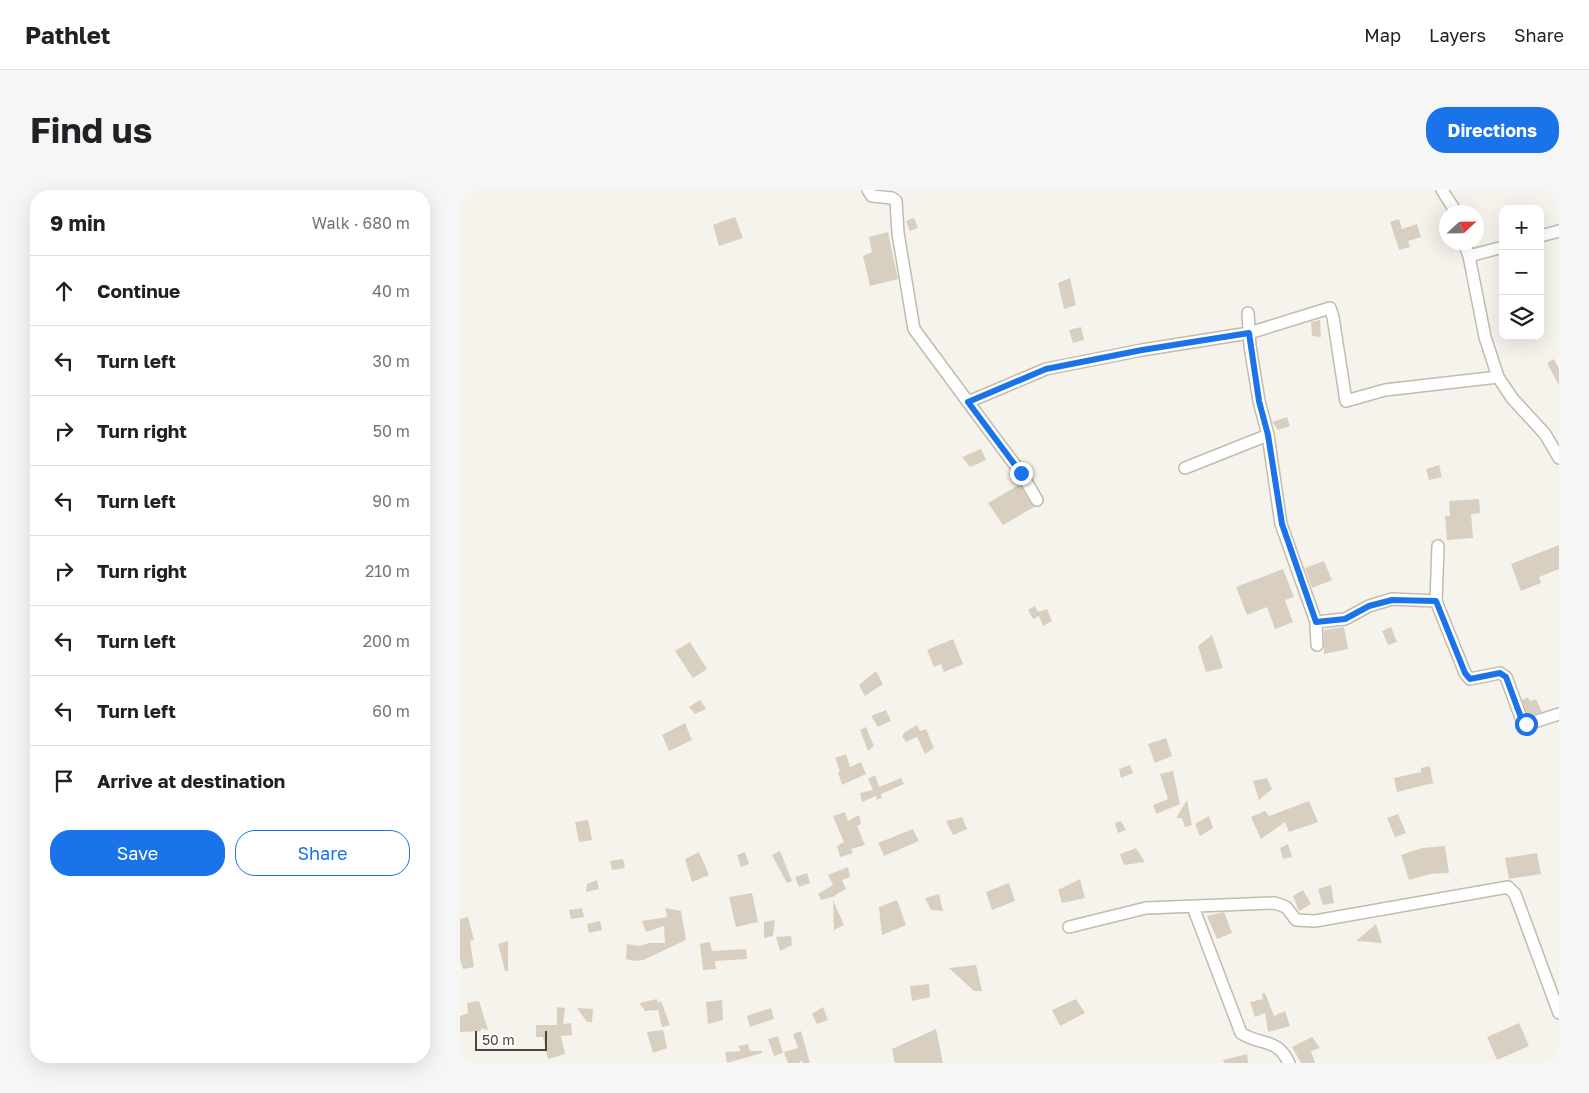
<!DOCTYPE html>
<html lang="en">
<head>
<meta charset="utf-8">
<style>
	:root { --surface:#fff; --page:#f6f6f6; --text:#202124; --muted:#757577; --line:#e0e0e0; --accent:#1a73e8 }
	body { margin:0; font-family:"Golos Text",sans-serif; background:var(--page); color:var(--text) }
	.controls { position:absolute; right:15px; top:15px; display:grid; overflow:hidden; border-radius:10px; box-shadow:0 5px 20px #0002 }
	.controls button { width:45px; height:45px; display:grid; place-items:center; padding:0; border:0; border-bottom:1px solid var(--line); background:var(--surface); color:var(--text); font:25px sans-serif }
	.compass { position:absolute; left:979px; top:15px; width:45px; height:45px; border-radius:50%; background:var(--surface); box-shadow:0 5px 20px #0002; rotate:68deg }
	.scale { position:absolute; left:15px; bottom:12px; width:72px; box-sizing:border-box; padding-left:5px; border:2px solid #4b4439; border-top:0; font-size:14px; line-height:18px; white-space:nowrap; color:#4b4439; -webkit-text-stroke:4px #fff; paint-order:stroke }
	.stop { position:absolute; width:15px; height:15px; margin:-11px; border:4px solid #1a73e8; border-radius:50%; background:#fff }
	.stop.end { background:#1a73e8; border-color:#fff; box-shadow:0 1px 5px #0008 }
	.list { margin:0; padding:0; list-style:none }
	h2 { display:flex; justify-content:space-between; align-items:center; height:65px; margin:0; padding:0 20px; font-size:21px }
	h2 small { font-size:16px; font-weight:400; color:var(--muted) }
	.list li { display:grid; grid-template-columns:32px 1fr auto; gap:15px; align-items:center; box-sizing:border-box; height:70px; padding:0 20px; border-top:1px solid var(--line) }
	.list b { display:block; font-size:19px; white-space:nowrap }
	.list em { font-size:16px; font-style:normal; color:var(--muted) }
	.actions { display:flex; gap:10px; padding:15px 20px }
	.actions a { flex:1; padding:11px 0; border:1px solid var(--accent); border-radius:20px; text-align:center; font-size:18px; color:var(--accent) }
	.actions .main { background:var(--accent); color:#fff }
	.icon { flex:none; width:28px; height:28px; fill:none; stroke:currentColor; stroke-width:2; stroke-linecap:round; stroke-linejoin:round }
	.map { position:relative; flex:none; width:1099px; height:873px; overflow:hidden; border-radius:20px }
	header { display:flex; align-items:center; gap:30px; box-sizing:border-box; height:70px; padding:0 25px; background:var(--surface); border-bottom:1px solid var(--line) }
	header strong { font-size:24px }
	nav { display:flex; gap:28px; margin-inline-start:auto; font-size:18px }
	.intro { display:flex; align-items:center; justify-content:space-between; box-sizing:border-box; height:120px; padding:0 30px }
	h1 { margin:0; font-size:35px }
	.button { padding:12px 22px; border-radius:20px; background:var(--accent); color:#fff; font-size:18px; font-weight:700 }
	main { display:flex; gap:30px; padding:0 30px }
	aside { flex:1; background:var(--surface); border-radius:20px; box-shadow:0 5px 20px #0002 }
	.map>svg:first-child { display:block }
</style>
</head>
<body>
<header>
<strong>Pathlet</strong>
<nav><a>Map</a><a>Layers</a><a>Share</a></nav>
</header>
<div class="intro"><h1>Find us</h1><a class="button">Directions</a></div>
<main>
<aside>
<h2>9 min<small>Walk · 680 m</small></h2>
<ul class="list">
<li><svg class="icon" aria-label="ahead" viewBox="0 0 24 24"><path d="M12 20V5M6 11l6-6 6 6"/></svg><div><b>Continue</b></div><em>40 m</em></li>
<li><svg class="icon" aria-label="left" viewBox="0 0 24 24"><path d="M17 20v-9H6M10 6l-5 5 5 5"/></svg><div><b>Turn left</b></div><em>30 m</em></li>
<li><svg class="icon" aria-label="right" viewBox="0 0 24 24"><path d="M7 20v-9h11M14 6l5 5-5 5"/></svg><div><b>Turn right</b></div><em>50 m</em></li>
<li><svg class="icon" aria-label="left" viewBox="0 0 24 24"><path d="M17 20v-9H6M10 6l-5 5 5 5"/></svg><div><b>Turn left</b></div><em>90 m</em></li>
<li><svg class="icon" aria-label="right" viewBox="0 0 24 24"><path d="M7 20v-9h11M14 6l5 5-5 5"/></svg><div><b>Turn right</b></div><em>210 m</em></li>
<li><svg class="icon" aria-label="left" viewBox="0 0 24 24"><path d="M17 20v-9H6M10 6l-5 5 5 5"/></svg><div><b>Turn left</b></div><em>200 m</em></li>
<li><svg class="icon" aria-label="left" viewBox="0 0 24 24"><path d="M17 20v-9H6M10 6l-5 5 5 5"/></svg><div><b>Turn left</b></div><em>60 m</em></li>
<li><svg class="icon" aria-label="arrive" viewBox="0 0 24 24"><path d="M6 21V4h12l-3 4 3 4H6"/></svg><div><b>Arrive at destination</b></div></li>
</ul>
<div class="actions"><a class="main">Save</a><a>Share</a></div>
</aside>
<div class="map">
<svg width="1099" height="873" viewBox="0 0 1099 873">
	<rect width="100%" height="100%" fill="#f6f3ec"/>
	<path fill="#d8cfc1" d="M275 27 283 48 259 56 253 35Z
		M454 28 458 38 450 41 446 31Z
		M939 29 942 39 957 34 961 47 948 51 950 57 939 60 930 32Z
		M428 42 438 89 410 96 403 66 412 62 409 47Z
		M610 88 616 115 604 119 598 93Z
		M860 130 861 147 852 146 851 132Z
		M621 137 624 150 613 153 609 140Z
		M1094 169 1099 179V195L1087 173Z
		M827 227 830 236 818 240 812 232Z
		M521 259 526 270 510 277 502 267Z
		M979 275 982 287 969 290 966 279Z
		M559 295 574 317 543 335 528 313Z
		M1019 309 1020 323 1011 324 1013 348 987 350 985 326H990L989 311Z
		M1099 355V379L1079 387 1081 393 1061 401 1051 374Z
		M864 371 872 390 852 398 845 378Z
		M823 379 834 407 825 410 833 432 815 439 807 417 787 425 776 397Z
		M575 416 578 422 587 419 592 431 583 436 579 426 573 429 568 420Z
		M884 437 888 459 864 464V440Z
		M931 437 937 452 928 455 922 441Z
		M752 445 763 478 746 482 738 456Z
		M493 449 503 474 484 482 481 474 474 477 467 460Z
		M230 452 247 479 233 488 215 461Z
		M416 481 423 494 405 506 399 495Z
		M1068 507 1070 511 1076 509 1082 522 1068 526 1062 510Z
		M240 510 246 519 235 524 229 517Z
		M426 520 431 531 418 537 411 526Z
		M225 533 232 550 209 561 202 545Z
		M457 535 460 541 466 539 474 558 465 564 457 547 446 552 442 546 445 542Z
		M406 537 414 556 408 561 400 540Z
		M706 548 712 566 695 573 688 554Z
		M386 564 390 577 401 572 406 584 382 595 378 582 380 581 375 568Z
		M670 575 673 583 661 588 659 579Z
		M970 576 973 593 937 602 934 588 961 582V578Z
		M713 581 720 614 696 624 693 615 708 609 700 584Z
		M415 585 419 597 441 588 444 594 421 604 422 608 417 610 416 606 402 612 400 603 413 600 408 589Z
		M807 588 812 599 799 610 793 591Z
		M727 610 732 635 725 637 722 628H716Z
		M849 611 858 632 829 642 825 632 801 649 791 627 805 621 809 626Z
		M385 622 388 631 399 625 401 634 397 636 405 655 391 659 393 663 380 667 377 656 384 652 373 626Z
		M938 624 946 643 935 647 927 628Z
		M749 626 753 638 740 646 735 634Z
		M502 627 507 639 493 645 486 631Z
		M128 630 132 650 119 652 115 632Z
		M661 631 666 640 658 643 655 633Z
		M453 639 459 651 424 666 418 653Z
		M828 654 832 667 823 669 820 658Z
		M985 656 989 683 970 684 949 690 941 665 962 658Z
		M676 658 685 672 664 675 660 664Z
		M320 661 332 691 327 693 312 665Z
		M239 662 249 685 232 692 225 669Z
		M285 662 289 674 281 677 277 665Z
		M1077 663 1081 684 1049 689 1045 668Z
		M163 669 165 678 152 680 150 671Z
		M388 677 390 687 382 690 386 699 375 705 376 706 361 710 358 704 373 695 368 685Z
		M347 683 350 693 339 697 335 687Z
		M620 689 625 708 602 713 598 700Z
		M137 690 139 699 126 702 127 694Z
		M549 693 555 711 532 720 526 702Z
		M871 695 874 713 863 715 858 699Z
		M843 700 851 714 839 721 833 706Z
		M292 703 298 732 276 737 269 707Z
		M479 704 483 721 471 720 465 708Z
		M373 710 384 735 374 740Z
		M437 710 446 735 422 745 419 717Z
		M122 718 124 727 111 729 109 720Z
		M205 718 221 721 226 750 183 770 174 771 166 769 167 754 179 756 189 753H205L204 736 186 742 182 731 207 727Z
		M764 722 772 743 757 749 747 726Z
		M8 727 14 750 10 751 14 777 3 779 0 769V729Z
		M315 730 313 746 304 748V732Z
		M140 731 142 740 129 743 127 734Z
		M916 734 922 753 896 751Z
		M331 746 332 755 320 761 316 747Z
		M48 751V781H45L38 754Z
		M250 752 252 761 286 759 287 769 255 771 256 779 243 780 240 754Z
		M516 775 522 801H514L489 778Z
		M469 794 470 807 452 811 450 796Z
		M805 803 814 826 825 821 830 836 808 842 805 823 795 827 790 812 803 809 802 804Z
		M197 809 198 813 201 811 210 835 202 837 198 820 185 821 179 813Z
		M616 809 625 823 600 836 592 820Z
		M262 810 263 830 248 834 246 812Z
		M19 811 28 840 21 838V841L0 842V826L8 823 7 813Z
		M97 817 105 818 103 834 111 833 112 845 101 846 105 864 88 869 83 847H76V835H97Z
		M363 817 368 830 357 834 352 824Z
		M117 818 133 819 132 832H127Z
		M311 818 314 829 290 837 287 826Z
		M1059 833 1069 856 1037 870 1027 847Z
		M476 839 483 873H435L432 859Z
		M203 840 207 858 193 863 187 842Z
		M341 841 350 873H343L342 870 339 873H328L324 862 338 858 333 844Z
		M318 846 323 863 314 866 308 849Z
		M852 847 860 858 851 861 855 873H841L832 857Z
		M288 854 290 861H302V863L267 873 265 862 281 861 278 856Z
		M787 864 788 873H764L763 870Z"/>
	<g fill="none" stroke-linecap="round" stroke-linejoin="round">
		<g stroke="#c2bbae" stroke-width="14">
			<path id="minor" d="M408 0 412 6 432 8 436 11 438 43 454 139 508 212
				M982 0 996 22
				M1080 46 1099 41
				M1004 52 1009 66 1043 57
				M1009 66 1025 147 1038 187 1052 208 1085 244 1099 268
				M788 123 790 156 799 211 808 245 821 334 856 432
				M725 278 808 245
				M577 310 561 283 508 212 586 179 682 160 789 143 870 118 873 127 886 211 925 200 1038 187
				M978 356 976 411 1005 483 1010 489 1040 483 1046 487 1063 533H1071L1099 524
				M857 455 856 432 885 429 909 416 932 409 976 411
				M733 717 781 843C800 856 817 847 829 873
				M609 737 686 718 815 713 826 717 836 730 855 731 1048 697 1055 704 1099 823"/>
		</g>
		<use href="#minor" stroke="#fff" stroke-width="11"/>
	</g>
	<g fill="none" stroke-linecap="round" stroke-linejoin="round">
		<path stroke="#1a73e8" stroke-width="6" d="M561 283 508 212 586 179 682 160 789 143 799 211 808 245 822 334 856 432 885 429 909 416 932 410 976 411 1005 483 1010 489 1040 483 1046 487 1063 533 1066 534"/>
	</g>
</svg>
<div class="controls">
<button>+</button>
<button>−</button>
<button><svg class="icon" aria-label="layers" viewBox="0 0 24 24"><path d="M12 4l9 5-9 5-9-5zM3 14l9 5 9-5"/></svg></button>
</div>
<svg class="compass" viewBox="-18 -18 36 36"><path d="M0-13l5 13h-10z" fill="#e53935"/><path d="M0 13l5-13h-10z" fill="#757577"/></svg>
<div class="scale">50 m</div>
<div class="stop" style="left:1066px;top:534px"></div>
<div class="stop end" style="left:561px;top:283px"></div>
</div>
</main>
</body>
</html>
